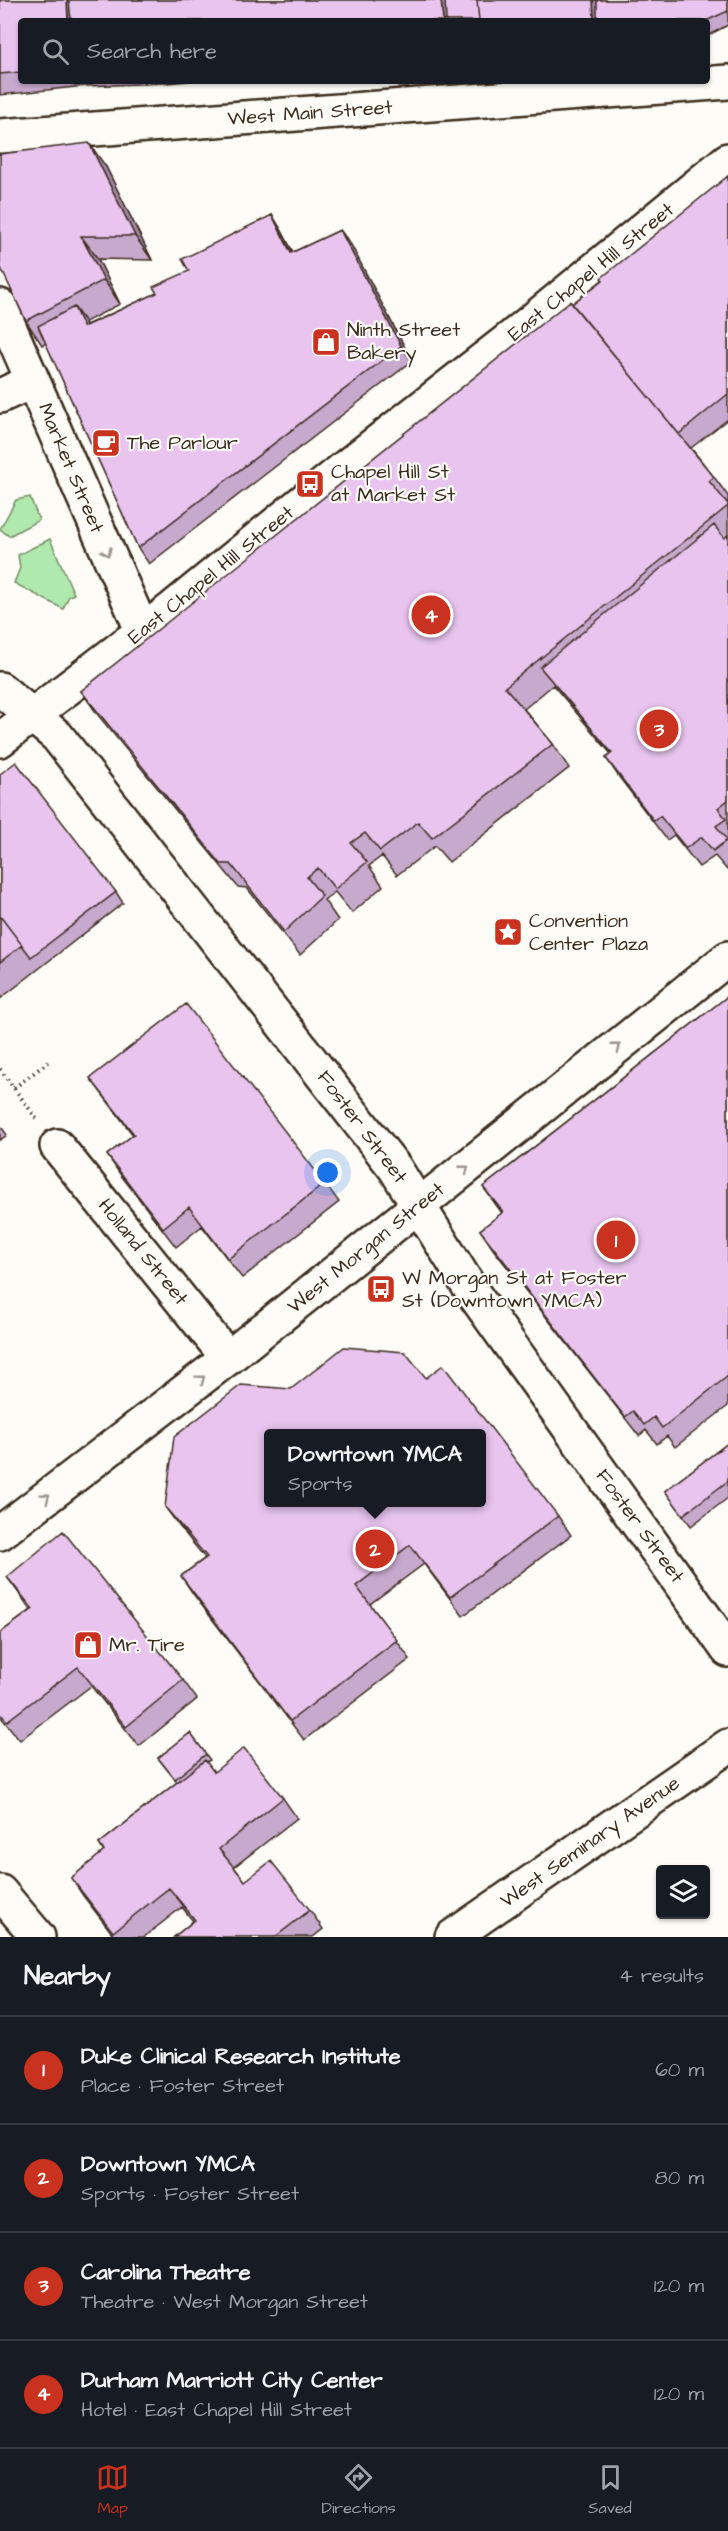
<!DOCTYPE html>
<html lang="en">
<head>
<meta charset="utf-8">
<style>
	:root { --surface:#171b24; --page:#20242c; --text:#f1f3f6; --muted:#9ea1a6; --line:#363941; --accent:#c8321e }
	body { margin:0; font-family:"Architects Daughter",sans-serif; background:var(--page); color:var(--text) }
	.controls { position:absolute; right:18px; bottom:18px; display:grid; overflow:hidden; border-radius:6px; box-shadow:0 2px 4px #0004 }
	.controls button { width:54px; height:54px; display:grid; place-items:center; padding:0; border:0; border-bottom:2px solid var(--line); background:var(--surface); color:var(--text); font:30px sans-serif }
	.you { position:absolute; left:328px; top:1173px; width:21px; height:21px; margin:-15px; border:4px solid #fff; border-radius:50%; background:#1a73e8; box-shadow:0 0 0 9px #1a73e833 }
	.badge { display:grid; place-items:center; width:39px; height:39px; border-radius:50%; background:var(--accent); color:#fff; font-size:20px; font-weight:700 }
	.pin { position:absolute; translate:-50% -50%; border:3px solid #fff; box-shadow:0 2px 6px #0006 }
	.popup { position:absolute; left:264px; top:1429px; width:222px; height:78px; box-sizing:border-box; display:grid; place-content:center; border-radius:6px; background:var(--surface); filter:drop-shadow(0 2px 4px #0005); font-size:20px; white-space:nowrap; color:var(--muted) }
	.popup b { font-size:22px; color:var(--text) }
	.popup::after { content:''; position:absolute; left:50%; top:100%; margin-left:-12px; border:12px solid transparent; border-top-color:var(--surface) }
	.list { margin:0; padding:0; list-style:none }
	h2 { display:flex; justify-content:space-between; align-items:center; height:78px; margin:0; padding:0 24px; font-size:26px }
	h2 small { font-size:20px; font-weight:400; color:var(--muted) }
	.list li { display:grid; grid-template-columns:39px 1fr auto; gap:18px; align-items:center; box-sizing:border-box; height:108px; padding:0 24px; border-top:2px solid var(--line) }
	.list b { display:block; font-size:22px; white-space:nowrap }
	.list p { margin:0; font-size:20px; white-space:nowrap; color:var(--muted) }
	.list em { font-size:20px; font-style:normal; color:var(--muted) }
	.icon { flex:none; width:33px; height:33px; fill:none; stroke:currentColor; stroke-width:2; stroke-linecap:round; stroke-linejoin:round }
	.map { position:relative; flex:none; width:728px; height:1937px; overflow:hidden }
	.search { position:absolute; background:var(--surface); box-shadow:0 2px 4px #0004; left:18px; right:18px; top:18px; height:66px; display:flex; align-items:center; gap:15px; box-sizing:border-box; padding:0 21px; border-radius:6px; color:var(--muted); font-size:22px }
	.sheet { height:510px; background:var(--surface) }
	nav { display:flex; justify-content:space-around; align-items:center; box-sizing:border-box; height:84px; border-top:2px solid var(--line); background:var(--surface); font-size:16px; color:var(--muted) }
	nav a { display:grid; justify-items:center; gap:3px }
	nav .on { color:var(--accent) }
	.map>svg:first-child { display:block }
</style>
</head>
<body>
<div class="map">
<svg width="728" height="1937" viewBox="0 0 728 1937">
	<rect width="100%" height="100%" fill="#fdfcf7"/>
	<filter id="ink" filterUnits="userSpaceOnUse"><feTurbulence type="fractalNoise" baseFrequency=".0167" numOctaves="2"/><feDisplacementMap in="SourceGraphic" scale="12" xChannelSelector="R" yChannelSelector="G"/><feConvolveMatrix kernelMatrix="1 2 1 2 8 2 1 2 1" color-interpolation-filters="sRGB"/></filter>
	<g filter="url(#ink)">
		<path fill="#b0e9ad" stroke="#768a66" stroke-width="1.5" d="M30 497 39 520 9 536 0 529 16 500Z
			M50 539 74 594 69 596 63 609 14 583 20 568 18 555Z"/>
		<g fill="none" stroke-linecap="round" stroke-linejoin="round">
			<g stroke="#3b2a1e" stroke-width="38">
				<path id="minor" d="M0 306 142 630
					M0 396 33 381
					M0 689 57 736 395 1168 473 1293 728 1650
					M0 740 173 608 343 469 512 337 728 160
					M57 1146 228 1358
					M0 1892 38 1937
					M452 1937 728 1746"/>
			</g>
			<g stroke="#3b2a1e" stroke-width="38">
				<path id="major" d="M0 136 728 82
					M0 1533 228 1358 728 958"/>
			</g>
			<path stroke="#3b2a1e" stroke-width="4" stroke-dasharray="1.5 4.5" stroke-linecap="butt" d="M0 1069 39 1122
				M14 1088 48 1062"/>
			<use href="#minor" stroke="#fdfcf7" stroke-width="33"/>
			<use href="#major" stroke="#fdfcf7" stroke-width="33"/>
		</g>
		<path fill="#c8a9ce" stroke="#3b2a1e" stroke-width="1.5" d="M0 0H728V25L707 36V21H21V81H189L166 83 85 86 0 95Z
			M106 167 152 260 98 259 120 304 85 322 86 325 157 293 272 215 282 231 293 252 340 230 351 245 412 361 149 564 138 548 46 343 42 345 26 321Z
			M728 176V419L691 448 714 477 728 496V502L727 503 728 504V869L727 870 715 856 699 867 674 835 667 840 619 777 606 758 611 754 553 685 524 709 553 744 569 768 449 862 435 846 397 875 382 856 369 866 383 886 352 913 335 892 324 900 338 920 300 955 247 888 238 887 98 715 81 691 602 280Z
			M0 774 116 892 123 903 0 999Z
			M728 996V1406L675 1447 667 1436 657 1444 646 1430 639 1436 493 1249 480 1230 502 1213 483 1187Z
			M90 1078 325 1183 339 1202 242 1278 202 1226 176 1247 120 1174 107 1155 133 1135Z
			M0 1125 7 1135 0 1140Z
			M426 1378 558 1516 571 1535 463 1616 424 1564 370 1604 410 1659 304 1740 194 1595 181 1576 205 1558 179 1526 165 1507 291 1389Z
			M728 1443V1498L691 1526 665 1491Z
			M7 1577 183 1680 197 1699 139 1746 91 1686 20 1740 0 1716V1633L31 1610Z
			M190 1733 210 1760 206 1762 214 1772 283 1798 297 1818 234 1867 245 1881 310 1910 323 1929 313 1937H174L193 1921 182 1907 144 1937H115L84 1897 71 1878 104 1852 99 1844 177 1782 158 1758Z"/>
		<path fill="#a289a7" stroke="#3b2a1e" stroke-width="1.5" d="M67 0H79L80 21H68Z
			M441 0H451L453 21H443Z
			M593 0H604V21H594Z
			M89 143 106 167 152 260 135 236Z
			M272 215 282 231 301 269 291 253Z
			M340 230 351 245 412 361 401 346Z
			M81 236 98 259 120 304 104 280Z
			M74 307 85 322 94 342 83 327Z"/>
		<path fill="#e8c4ef" stroke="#3b2a1e" stroke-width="1.5" fill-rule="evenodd" d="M0 0H67L68 21H21V72L0 74Z
			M69 0H441L443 21H71Z
			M445 0H477L479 21H446Z
			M477 0H593L594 21H479Z
			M597 0H728V11L706 21H597Z
			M89 143 135 236H81L104 280 26 321 0 266V154Z
			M728 176V394L679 434 572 304 603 280 601 278Z
			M272 215 291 253 340 230 401 346 138 548 38 326 74 307 83 327 157 293 153 287 189 271 182 259Z
			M570 301 714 477 709 481 728 504V506L505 687 553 744 432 838 418 822 380 851 365 833 351 843 367 862 335 889 318 868 307 877 322 896 284 932 231 864H221L81 691Z
			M714 525 724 538 728 535V800L718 808 726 819 716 826 727 840 713 851 702 837 686 848 660 816 654 821 606 758 612 753 540 667Z
			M16 762 116 892 31 957 0 916V774Z
			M0 916 22 945 0 962Z
			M728 996V1376L662 1428 654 1417 644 1425 633 1411 625 1417 480 1230 503 1212 483 1187Z
			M186 1004 325 1183 228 1259 189 1207 163 1228 107 1155 134 1134 90 1078Z
			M344 1347 405 1352 426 1378 443 1365 558 1516 450 1597 410 1545 356 1586 397 1640 290 1721 181 1576 207 1557 165 1507 174 1437 241 1385 291 1389ZM268 1434H482V1503H268Z
			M728 1443V1481L683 1515 665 1491Z
			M63 1531 183 1680 126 1727 78 1667 7 1721 0 1713V1633L33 1609 7 1577Z
			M190 1733 206 1754 175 1779 158 1758Z
			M244 1748 283 1798 219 1849 245 1881 271 1861 310 1910 275 1937H174L195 1920 169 1888 113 1932 71 1878 104 1851 99 1844 205 1760 214 1772Z"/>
		<defs><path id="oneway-chevron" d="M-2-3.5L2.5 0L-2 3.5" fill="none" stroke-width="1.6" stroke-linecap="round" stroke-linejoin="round" transform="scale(1.5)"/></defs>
		<g stroke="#9c938a">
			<use href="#oneway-chevron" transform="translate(107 552) rotate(67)"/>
			<use href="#oneway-chevron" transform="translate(617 1047) rotate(-39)"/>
			<use href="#oneway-chevron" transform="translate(465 1169) rotate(-39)"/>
			<use href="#oneway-chevron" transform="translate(201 1379) rotate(-37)"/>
			<use href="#oneway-chevron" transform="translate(46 1497) rotate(-37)"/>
		</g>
	</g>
	<defs>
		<g id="shop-square" transform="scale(1.5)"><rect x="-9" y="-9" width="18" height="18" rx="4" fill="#c8321e" stroke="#fdfcf7"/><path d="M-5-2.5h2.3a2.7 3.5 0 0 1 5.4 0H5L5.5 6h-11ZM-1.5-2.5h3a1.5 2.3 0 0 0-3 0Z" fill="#fff"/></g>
		<g id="cafe-square" transform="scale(1.5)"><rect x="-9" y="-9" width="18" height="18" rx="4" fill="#c8321e" stroke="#fdfcf7"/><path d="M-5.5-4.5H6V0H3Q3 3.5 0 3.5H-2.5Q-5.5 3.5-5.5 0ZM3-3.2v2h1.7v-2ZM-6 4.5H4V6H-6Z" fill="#fff"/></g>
		<g id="bus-square" transform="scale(1.5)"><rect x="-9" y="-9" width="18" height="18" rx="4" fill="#c8321e" stroke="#fdfcf7"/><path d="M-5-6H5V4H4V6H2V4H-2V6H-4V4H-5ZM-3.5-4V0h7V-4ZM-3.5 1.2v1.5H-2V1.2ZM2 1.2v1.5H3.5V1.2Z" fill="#fff"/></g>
		<g id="sight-square" transform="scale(1.5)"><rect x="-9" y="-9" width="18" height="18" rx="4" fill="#c8321e" stroke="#fdfcf7"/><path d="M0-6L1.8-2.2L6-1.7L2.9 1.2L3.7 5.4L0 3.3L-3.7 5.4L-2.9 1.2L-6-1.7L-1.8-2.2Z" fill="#fff"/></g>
	</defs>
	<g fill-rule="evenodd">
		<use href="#shop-square" x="326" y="342"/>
		<use href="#cafe-square" x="106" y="443"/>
		<use href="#bus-square" x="310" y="484"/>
		<use href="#sight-square" x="508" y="932"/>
		<use href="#bus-square" x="381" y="1289"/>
		<use href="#shop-square" x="88" y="1645"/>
	</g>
	<g text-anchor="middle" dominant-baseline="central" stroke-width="4.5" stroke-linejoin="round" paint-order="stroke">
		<g font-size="20" fill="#3b2a1e" stroke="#fdfcf7">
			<text transform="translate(310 113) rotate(-4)">West Main Street</text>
			<text transform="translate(591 272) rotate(-39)">East Chapel Hill Street</text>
			<text transform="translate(71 468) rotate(67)">Market Street</text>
			<text transform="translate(211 575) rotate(-39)">East Chapel Hill Street</text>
			<text transform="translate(362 1127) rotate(53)">Foster Street</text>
			<text transform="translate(366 1248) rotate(-39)">West Morgan Street</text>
			<text transform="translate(143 1252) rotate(51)">Holland Street</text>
			<text transform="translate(640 1526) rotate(54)">Foster Street</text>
			<text transform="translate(590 1842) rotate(-35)">West Seminary Avenue</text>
		</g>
		<g font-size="20" fill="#3b2a1e" stroke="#fdfcf7" text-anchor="start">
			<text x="347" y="330">Ninth Street<tspan x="347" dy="23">Bakery</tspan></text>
			<text x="127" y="443">The Parlour</text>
			<text x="331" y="472">Chapel Hill St<tspan x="331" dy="23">at Market St</tspan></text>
			<text x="529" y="921">Convention<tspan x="529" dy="23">Center Plaza</tspan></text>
			<text x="402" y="1278">W Morgan St at Foster<tspan x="402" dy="23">St (Downtown YMCA)</tspan></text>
			<text x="109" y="1645">Mr. Tire</text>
		</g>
	</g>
</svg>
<div class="controls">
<button><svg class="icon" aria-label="layers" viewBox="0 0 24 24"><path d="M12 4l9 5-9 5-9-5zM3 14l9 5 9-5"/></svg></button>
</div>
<div class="you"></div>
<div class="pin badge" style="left:616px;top:1240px">1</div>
<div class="pin badge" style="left:375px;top:1549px">2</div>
<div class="popup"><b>Downtown YMCA</b>Sports</div>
<div class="pin badge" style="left:659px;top:729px">3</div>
<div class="pin badge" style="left:431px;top:615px">4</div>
<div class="search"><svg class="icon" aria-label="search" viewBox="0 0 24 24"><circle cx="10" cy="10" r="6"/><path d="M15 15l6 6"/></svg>Search here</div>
</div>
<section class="sheet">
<h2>Nearby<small>4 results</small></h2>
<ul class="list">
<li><span class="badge">1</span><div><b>Duke Clinical Research Institute</b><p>Place · Foster Street</p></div><em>60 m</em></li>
<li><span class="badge">2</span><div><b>Downtown YMCA</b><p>Sports · Foster Street</p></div><em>80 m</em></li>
<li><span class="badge">3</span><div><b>Carolina Theatre</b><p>Theatre · West Morgan Street</p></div><em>120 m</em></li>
<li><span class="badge">4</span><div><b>Durham Marriott City Center</b><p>Hotel · East Chapel Hill Street</p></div><em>120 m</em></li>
</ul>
</section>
<nav>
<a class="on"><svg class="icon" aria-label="map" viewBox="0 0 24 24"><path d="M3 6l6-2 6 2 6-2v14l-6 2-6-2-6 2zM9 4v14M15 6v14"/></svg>Map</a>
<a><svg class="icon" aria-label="directions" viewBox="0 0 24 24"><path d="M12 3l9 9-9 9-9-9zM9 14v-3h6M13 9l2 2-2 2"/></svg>Directions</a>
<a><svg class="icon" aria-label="saved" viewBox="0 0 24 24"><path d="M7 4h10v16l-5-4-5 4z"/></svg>Saved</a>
</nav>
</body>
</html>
